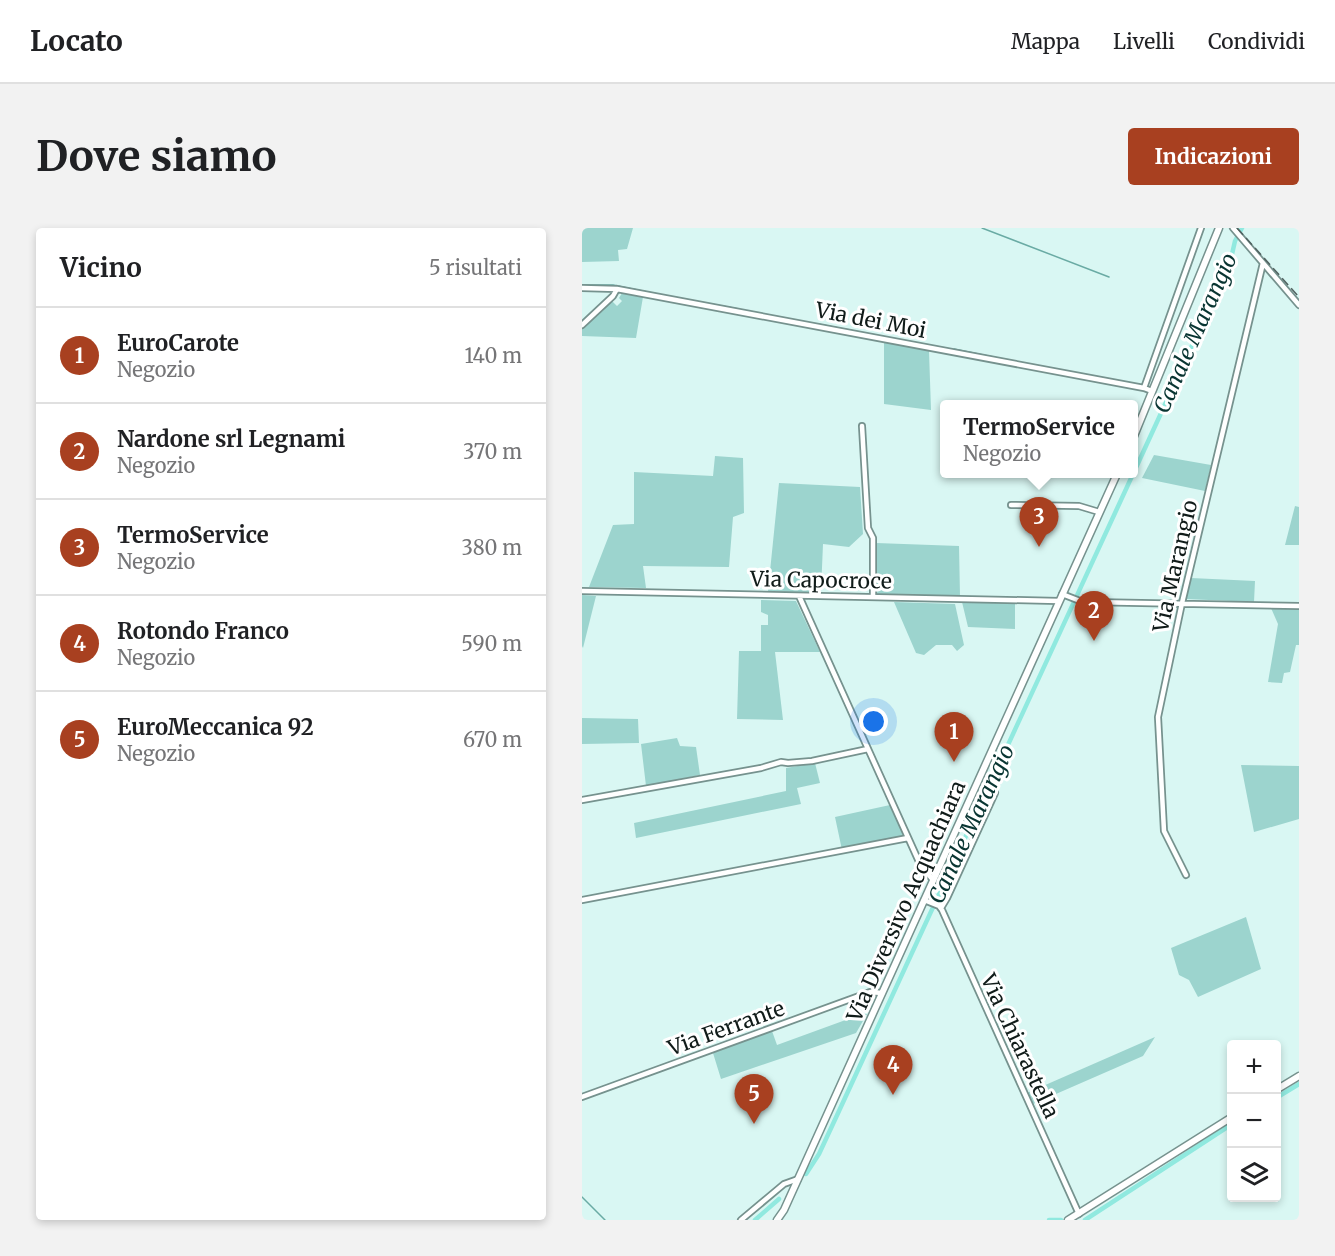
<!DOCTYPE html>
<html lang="it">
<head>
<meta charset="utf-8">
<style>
	:root { --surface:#fff; --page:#f2f2f2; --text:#202124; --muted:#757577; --line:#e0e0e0; --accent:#a84020 }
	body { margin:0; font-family:Merriweather,serif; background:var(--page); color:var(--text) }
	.controls { position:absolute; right:18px; bottom:18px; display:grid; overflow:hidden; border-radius:6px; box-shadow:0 3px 9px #0003 }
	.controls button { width:54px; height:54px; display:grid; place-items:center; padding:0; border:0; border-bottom:2px solid var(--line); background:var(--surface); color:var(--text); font:30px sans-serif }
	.you { position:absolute; left:292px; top:494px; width:21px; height:21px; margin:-15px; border:4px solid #fff; border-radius:50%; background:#1a73e8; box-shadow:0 0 0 9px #1a73e833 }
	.badge { display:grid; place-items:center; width:39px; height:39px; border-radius:50%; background:var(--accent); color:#fff; font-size:20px; font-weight:700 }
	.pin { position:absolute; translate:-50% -50px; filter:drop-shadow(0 2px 3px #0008) }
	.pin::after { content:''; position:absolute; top:32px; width:21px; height:18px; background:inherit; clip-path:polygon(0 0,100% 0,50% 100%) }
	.popup { position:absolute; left:358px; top:172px; width:198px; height:78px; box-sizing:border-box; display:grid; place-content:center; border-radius:6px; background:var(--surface); filter:drop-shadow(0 2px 4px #0005); font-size:20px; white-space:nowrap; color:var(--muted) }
	.popup b { font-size:22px; color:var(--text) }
	.popup::after { content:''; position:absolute; left:50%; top:100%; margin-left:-12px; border:12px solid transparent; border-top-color:var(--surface) }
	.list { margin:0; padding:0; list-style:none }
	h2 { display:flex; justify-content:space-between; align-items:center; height:78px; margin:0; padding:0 24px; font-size:26px }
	h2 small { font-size:20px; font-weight:400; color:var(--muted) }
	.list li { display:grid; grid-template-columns:39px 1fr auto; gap:18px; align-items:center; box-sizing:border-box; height:96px; padding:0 24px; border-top:2px solid var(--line) }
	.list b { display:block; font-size:22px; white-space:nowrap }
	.list p { margin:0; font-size:20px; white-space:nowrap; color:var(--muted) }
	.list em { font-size:20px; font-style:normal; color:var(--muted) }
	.icon { flex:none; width:33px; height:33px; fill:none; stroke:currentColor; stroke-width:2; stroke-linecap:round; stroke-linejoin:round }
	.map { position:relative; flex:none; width:717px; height:992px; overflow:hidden; border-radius:6px }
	header { display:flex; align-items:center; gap:36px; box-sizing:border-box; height:84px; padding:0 30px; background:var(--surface); border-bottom:2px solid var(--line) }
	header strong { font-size:28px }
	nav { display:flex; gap:33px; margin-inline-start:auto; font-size:21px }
	.intro { display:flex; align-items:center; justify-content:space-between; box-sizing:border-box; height:144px; padding:0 36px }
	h1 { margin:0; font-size:42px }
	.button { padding:15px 27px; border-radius:6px; background:var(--accent); color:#fff; font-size:21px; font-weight:700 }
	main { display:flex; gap:36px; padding:0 36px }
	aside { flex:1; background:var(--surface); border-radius:6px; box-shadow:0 3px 9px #0003 }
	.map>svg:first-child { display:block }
</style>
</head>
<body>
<header>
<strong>Locato</strong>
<nav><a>Mappa</a><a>Livelli</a><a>Condividi</a></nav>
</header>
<div class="intro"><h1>Dove siamo</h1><a class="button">Indicazioni</a></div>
<main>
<aside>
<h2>Vicino<small>5 risultati</small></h2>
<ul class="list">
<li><span class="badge">1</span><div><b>EuroCarote</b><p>Negozio</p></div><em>140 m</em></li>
<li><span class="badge">2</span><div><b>Nardone srl Legnami</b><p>Negozio</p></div><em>370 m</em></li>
<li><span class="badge">3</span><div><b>TermoService</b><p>Negozio</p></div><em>380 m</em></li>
<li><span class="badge">4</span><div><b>Rotondo Franco</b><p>Negozio</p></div><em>590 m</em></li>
<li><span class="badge">5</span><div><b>EuroMeccanica 92</b><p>Negozio</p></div><em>670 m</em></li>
</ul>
</aside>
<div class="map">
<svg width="717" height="992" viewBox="0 0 717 992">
	<rect width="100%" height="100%" fill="#d9f7f3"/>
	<path fill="#9cd4ce" d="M0 0H51L45 21 36 22 37 33 0 34Z
		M40 65 61 69 54 110 0 108V100L30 73 35 78 40 73 37 70Z
		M302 113 347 123 349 182 302 176Z
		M572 227 629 237 623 263 560 250Z
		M133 228 161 230 162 285 151 289 147 339 61 338 64 360 7 359 31 297 52 296V244L131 248Z
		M197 255 278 259 281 306 267 319 241 316 239 363 238 366 186 363Z
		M713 278 717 279V317H703Z
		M294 315 377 318 378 368 294 366Z
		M609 350 673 353 672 374 604 371Z
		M0 367 14 368 1 420 0 418Z
		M179 372 214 373 238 424H193L201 492 155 491 157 423H179V397H186V387L179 384Z
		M312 374 373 376 382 417 375 423 370 417H354L342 427 334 425Z
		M380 374 433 375V401L386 399Z
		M689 380 717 381V417H714L708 444 702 445 700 455 686 454 696 396Z
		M0 490 56 491 57 515 0 516Z
		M95 510 98 518 114 519 118 547 64 558 59 516Z
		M233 535 238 555 215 560 219 576 54 610 52 595 204 563V540Z
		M659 537 717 538V591L672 604Z
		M308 577 323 608 321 610 260 622 253 589Z
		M664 689 679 741 616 769 607 752 597 747 589 720Z
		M280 786H285L274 805 139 851 131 825 190 803 195 817Z
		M573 809 561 828 451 876 445 865Z"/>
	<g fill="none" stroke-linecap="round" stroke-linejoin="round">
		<path stroke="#6aaba4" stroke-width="1.5" d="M400 0 527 49
			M0 57H31L90 69
			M106 72 157 81
			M160 82 233 96
			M236 96 272 103
			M339 116 368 121
			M372 121 416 130
			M0 969 23 992"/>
		<path stroke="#90e9df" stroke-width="4.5" d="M552 244 648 35 653 13 660 0
			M694 870 717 856
			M224 946 237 926 257 883 551 246
			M173 992 197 971
			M467 992H479
			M503 992 650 896"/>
		<g stroke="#76928e" stroke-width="8">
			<path id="street" d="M651 0 717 77
				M0 60 35 61 562 160 570 163
				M0 97 31 68 35 61
				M562 160 619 0
				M280 198 286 300 291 310V369
				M429 277 497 278 517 284
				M0 363 477 373
				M480 366 498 373 507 374 717 378
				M217 368 338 636 351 652
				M0 572 179 540 199 534 206 535 230 533 286 521
				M604 647 582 603 576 489 600 375 681 35
				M0 672 326 610
				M342 672 357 678 360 682 497 986
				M359 680 365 670 413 565
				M0 869 288 764 300 765
				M159 992 202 956 216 951"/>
		</g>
		<g stroke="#76928e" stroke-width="9">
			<path id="secondary" d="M552 208 637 0
				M694 862 717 848
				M195 992 202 982 535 246
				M486 992 650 889"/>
		</g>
		<use href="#street" stroke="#fff" stroke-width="4.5"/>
		<use href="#secondary" stroke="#fff" stroke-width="6"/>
		<path stroke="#516260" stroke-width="1.5" stroke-dasharray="9 4.5" stroke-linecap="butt" d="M655 0 717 69"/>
	</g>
	<g text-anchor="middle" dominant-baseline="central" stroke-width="6" stroke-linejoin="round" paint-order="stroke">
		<g font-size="21" fill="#101b19" stroke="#fff">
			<text transform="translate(289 92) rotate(11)">Via dei Moi</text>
			<text transform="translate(593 338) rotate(-77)">Via Marangio</text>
			<text transform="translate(239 352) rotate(1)">Via Capocroce</text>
			<text transform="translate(324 673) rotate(-66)">Via Diversivo Acquachiara</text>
			<text transform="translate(144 800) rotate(-20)">Via Ferrante</text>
			<text transform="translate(438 818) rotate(65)">Via Chiarastella</text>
		</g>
		<g font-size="22" font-style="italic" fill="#093532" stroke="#fff">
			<text transform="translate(613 105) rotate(-66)">Canale Marangio</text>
			<text transform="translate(389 596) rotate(-65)">Canale Marangio</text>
		</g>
	</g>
</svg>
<div class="controls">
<button>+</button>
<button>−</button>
<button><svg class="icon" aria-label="layers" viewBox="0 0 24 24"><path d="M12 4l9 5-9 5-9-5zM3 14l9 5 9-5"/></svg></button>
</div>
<div class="you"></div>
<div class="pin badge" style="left:372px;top:534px">1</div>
<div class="pin badge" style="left:512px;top:413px">2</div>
<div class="pin badge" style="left:457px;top:319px">3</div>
<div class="popup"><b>TermoService</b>Negozio</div>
<div class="pin badge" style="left:311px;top:867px">4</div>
<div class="pin badge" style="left:172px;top:896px">5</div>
</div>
</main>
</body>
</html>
